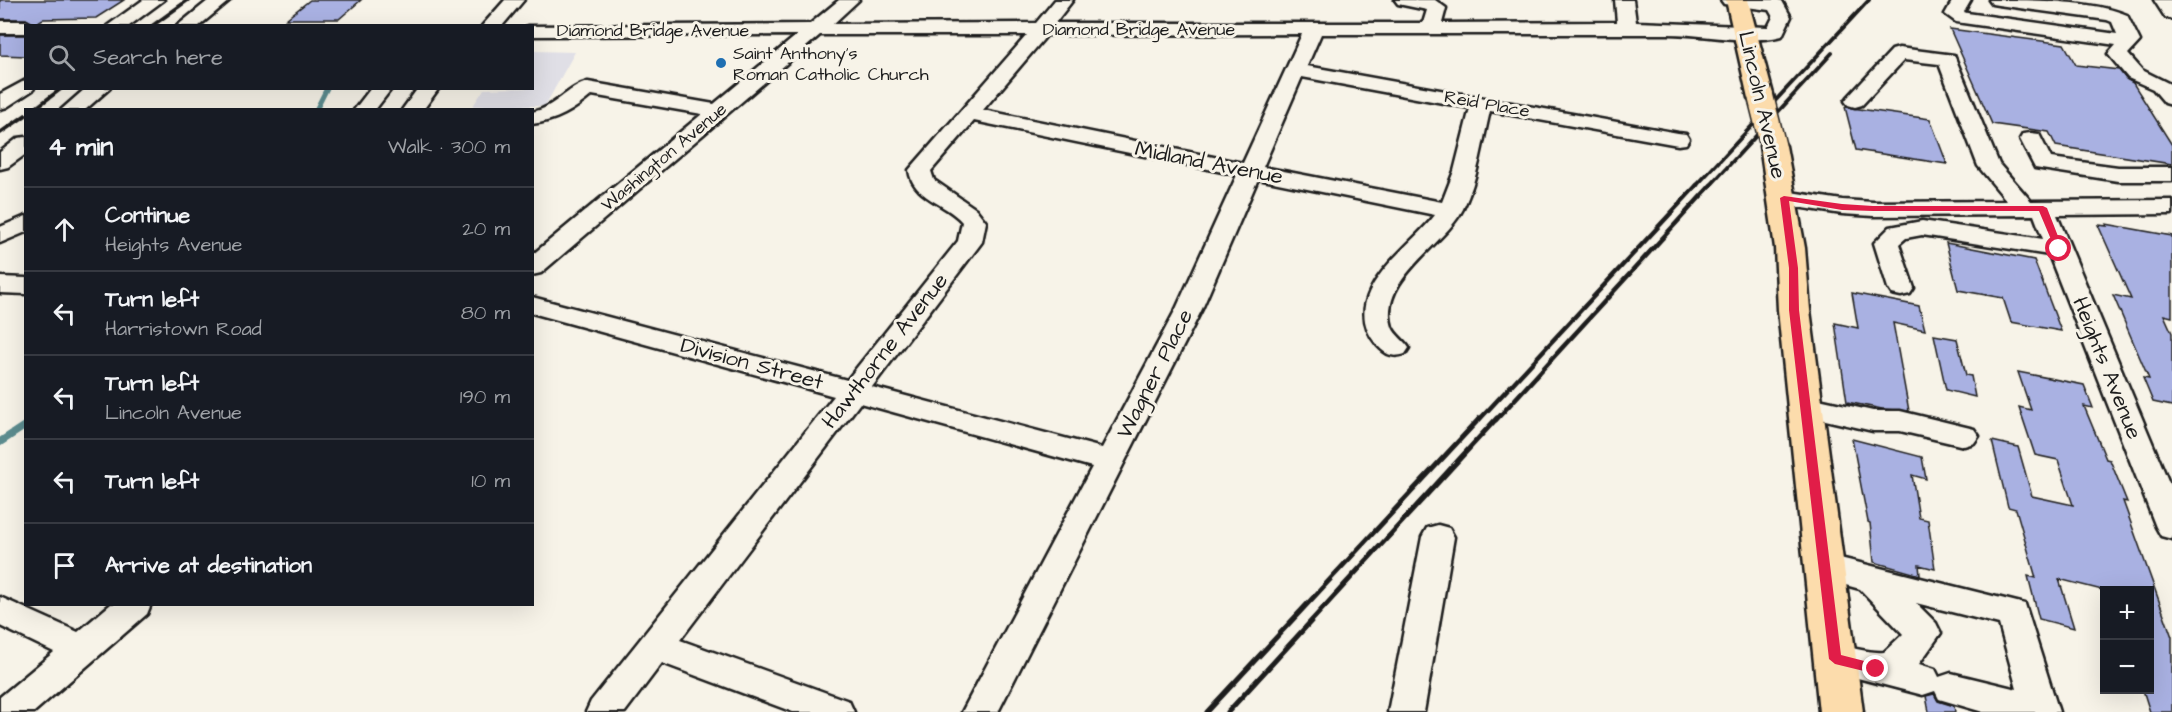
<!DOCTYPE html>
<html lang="en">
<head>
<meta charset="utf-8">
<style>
	:root { --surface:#171b24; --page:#20242c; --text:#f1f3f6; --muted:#9ea1a6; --line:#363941 }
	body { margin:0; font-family:"Architects Daughter",sans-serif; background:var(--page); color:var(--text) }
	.controls { position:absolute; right:18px; bottom:18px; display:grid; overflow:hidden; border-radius:0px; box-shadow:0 6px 24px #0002 }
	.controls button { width:54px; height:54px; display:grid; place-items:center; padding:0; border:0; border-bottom:2px solid var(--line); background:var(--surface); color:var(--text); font:30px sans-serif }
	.stop { position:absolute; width:18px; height:18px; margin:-14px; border:4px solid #e11d48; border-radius:50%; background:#fff }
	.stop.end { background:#e11d48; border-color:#fff; box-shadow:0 2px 6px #0008 }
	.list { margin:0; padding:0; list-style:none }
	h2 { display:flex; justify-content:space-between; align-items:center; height:78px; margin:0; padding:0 24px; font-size:26px }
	h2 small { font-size:20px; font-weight:400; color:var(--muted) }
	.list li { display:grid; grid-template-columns:39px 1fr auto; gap:18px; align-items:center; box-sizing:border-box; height:84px; padding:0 24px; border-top:2px solid var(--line) }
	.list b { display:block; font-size:22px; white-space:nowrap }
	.list p { margin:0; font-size:20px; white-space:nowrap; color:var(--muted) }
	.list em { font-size:20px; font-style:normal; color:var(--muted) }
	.icon { flex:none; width:33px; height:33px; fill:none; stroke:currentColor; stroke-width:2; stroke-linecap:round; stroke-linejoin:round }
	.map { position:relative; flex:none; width:2172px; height:712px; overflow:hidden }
	.search { position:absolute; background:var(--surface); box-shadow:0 6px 24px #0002; left:24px; top:24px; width:510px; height:66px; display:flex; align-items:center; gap:15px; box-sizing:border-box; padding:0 21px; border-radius:0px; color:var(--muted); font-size:22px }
	.panel { position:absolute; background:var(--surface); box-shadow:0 6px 24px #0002; left:24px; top:108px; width:510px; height:498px; border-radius:0px }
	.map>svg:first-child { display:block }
</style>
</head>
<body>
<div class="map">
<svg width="2172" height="712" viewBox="0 0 2172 712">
	<rect width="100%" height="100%" fill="#f7f3e8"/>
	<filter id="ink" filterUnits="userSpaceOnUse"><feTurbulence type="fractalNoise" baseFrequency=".0167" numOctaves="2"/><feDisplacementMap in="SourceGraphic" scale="12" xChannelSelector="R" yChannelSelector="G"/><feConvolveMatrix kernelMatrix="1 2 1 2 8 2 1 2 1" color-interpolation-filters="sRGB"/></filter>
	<g filter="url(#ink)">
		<path fill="#e0dfe6" d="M533 51 575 52 545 106H473L484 89 532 88Z"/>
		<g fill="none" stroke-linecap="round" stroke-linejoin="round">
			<path stroke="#5b8c8f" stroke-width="5" d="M316 110 327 88"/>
			<path stroke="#5b8c8f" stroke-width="8" d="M0 442 26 425"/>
		</g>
		<path fill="#a9b1e2" stroke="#1c1c1c" stroke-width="1.5" d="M0 0H124L96 18 43 19 35 24 26 19H0Z
			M310 0H361L339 19H286Z
			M1950 29 2064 44 2076 65 2119 70 2126 79 2133 83 2172 145V164L2056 146 2049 132 1992 124Z
			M0 35H26V56L0 55Z
			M1845 107 1930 119 1947 164 1856 150Z
			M2106 224 2172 236V317L2164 315 2172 333V406L2153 402 2143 378 2149 379 2113 295 2131 299 2098 225 2107 226Z
			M1946 243 2034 260 2061 331 2011 322 2003 298 1958 290Z
			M1852 293 1919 306 1925 330 1893 323 1909 411 1882 409 1847 402 1835 323 1858 328Z
			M1934 335 1957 339 1966 375 1971 376 1975 397 1946 390Z
			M2018 372 2084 385 2093 408 2084 406 2106 459 2110 460 2127 502 2123 501 2172 637V712H2150L2143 690H2150V591H2106L2059 579 2074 628 2039 619 2028 576 2036 578 2016 509 2008 507 1992 441 2018 447 2032 496 2073 505 2058 460 2035 455 2019 407 2031 410Z
			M1852 439 1922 457 1926 479 1912 475 1919 518 1928 520 1935 569 1919 565 1920 575 1874 562 1870 523 1868 522Z
			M1934 694 1938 701 1954 706 1955 712H1929L1926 696Z"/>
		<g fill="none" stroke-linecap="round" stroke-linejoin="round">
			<g stroke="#1c1c1c" stroke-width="5">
				<path id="minor" d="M143 0H164L129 26H107Z
					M209 0H230L199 26H177Z
					M505 0H524L502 26H482Z
					M839 0H859L833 24 1036 23 1055 0H1073L1055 23H1423L1427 10 1398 4 1395 0H1435L1446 8 1442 23 1617 22 1615 0H1633L1636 22 1768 27 1773 17 1769 10 1724 4 1721 0H1778L1782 1 1791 17 1782 36C1746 45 1705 34 1668 34 1552 34 1436 34 1321 34L1307 66 1678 133 1686 134 1689 139 1686 144 1678 145 1490 111C1482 144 1478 179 1463 209 1445 245 1377 280 1392 327 1395 335 1405 341 1409 348L1405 354C1393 358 1386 355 1377 345 1335 295 1409 249 1435 215L1258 179 1202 309 998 712H962L1092 467 860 403 680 640 849 701 854 712H793L662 663 625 712H586L591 701 834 396 532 313V297L847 380 958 241 962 222C946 203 912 198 909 170L1027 35H820L541 273 532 275V255L702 114 592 95C574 110 557 121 532 124V112C555 108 567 87 588 82L714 104 797 35 532 36V26H527L810 24ZM1302 34 1243 163 983 110 1047 35ZM1302 77 1470 108 1454 171 1442 202 1263 167ZM974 121 1237 175 1176 309 1102 448 872 387 982 242 986 222 976 209 934 180 931 171Z
					M1953 0H1971L1964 12 1967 13 2117 34 2112 22 2107 20 1998 5 1992 4 1989 0C2027 0 2092 0 2127 15L2140 41 2128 54 2142 70 2172 85V105L2165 103 2153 89 2128 78 2108 54 2116 45 1956 22 1945 14Z
					M2154 0H2172V19L2165 17Z
					M0 21H26L34 26H26V33H0Z
					M1899 48 1954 55 1999 164 2031 201 2172 200V214L2057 215 2172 490V539L2161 536 2156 527 2049 255 1922 235 1906 238 1899 244 1914 288 1910 294 1901 296 1892 294 1888 288 1874 243 1890 227 1922 221 2043 239 2034 215 1873 216 1842 214 1784 205 1776 203 1772 198 1776 193 1784 191 1842 200 1873 202 2007 201 1978 166 1939 64 1904 60 1862 105 1855 107 1848 105 1845 101 1848 97 1892 50Z
					M26 80V88H34L33 90 7 107 0 109V94Z
					M86 88H110L85 110H61Z
					M371 88H392L375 110H354Z
					M418 88H439L423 110H402Z
					M2031 133 2039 134 2051 158 2118 167H2172V181H2118L2035 168 2020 139 2023 134Z
					M26 137V154L8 167 0 169V152L18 138Z
					M26 216V232L0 243V227Z
					M0 277 26 278V294L0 293Z
					M1805 396 1873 411H1900L1974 429 1979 436 1974 443 1964 446 1900 431H1873L1795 413 1791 406 1795 399Z
					M1438 525 1449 528 1454 537 1424 712H1388L1422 537 1427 528Z
					M1824 554 2025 604 2059 712H1983L1939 699 1935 691 1923 695 1823 669 1818 659 1823 649C1843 641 1862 654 1884 652L1903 634 1860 589 1813 576 1808 567 1813 558ZM1916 603 1999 624 2017 689 1951 673 1939 677 1935 669 1919 664 1941 633 1936 623Z
					M0 597 78 632 111 604H151L147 614 34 712H0V697L54 652 0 626Z"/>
			</g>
			<g stroke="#1c1c1c" stroke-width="5">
				<path id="major" d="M1726 0H1748L1774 98 1770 103 1761 106 1752 103 1748 98Z
					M1773 138 1782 140 1786 146 1805 248 1810 310 1863 712H1819L1778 310 1775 248 1760 146 1764 140Z"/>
			</g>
			<use href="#minor" fill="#f7f3e8" fill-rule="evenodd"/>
			<use href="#major" fill="#fcdcac" fill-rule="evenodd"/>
			<path stroke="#1c1c1c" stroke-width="4" d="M152 26 188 0
				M33 110 62 88
				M0 133 26 115
				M1696 186 1869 0
				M1710 186 1832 53"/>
			<path stroke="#1c1c1c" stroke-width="4.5" d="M1479 420 1697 185
				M1496 420 1711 185"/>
			<path stroke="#1c1c1c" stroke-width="5" d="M1207 712 1480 418
				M1228 712 1497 418"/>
			<g stroke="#1c1c1c" stroke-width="28" stroke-linecap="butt">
				<path id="major-bridge" d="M1761 98 1773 146"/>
			</g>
			<use href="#major-bridge" stroke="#fcdcac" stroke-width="25"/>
		</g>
	</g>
	<path fill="#e11d48" d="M1784 196 1842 204 1873 206H2043L2047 208 2063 249 2059 252 2055 249 2039 211H1873L1842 210 1789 201 1798 268 1799 310 1841 655 1880 665 1882 669 1880 672 1876 674 1835 664 1829 659 1789 310V268L1780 198Z"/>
	<circle fill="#1f6fb2" stroke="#f7f3e8" stroke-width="2" cx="721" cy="63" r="6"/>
	<g text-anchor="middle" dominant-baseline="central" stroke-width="6" stroke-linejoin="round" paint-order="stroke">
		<g font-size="18" fill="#1c1c1c" stroke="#f7f3e8">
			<text x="1139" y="29">Diamond Bridge Avenue</text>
			<text x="653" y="30">Diamond Bridge Avenue</text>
			<text transform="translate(1487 104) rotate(10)">Reid Place</text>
			<text transform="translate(664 157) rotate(-40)">Washington Avenue</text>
		</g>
		<g font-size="18" fill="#1c1c1c" stroke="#f7f3e8" text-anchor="start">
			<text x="733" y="53">Saint Anthony's<tspan x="733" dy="21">Roman Catholic Church</tspan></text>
		</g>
		<g font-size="22" fill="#1c1c1c" stroke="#f7f3e8">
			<text transform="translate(1762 105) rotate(77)">Lincoln Avenue</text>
			<text transform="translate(1209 163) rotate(11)">Midland Avenue</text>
			<text transform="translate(885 351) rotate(-52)">Hawthorne Avenue</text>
			<text transform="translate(752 364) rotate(15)">Division Street</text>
			<text transform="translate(2107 368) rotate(68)">Heights Avenue</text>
			<text transform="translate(1155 374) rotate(-63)">Wagner Place</text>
		</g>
	</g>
</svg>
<div class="controls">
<button>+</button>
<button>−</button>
</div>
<div class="stop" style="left:2059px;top:249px"></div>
<div class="stop end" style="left:1876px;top:669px"></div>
<div class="search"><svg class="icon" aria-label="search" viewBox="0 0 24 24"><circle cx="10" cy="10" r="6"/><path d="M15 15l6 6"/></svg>Search here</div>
<section class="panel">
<h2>4 min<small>Walk · 300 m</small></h2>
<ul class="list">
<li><svg class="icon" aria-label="ahead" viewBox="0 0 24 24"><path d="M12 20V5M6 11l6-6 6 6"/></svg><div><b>Continue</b><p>Heights Avenue</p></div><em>20 m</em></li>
<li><svg class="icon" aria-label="left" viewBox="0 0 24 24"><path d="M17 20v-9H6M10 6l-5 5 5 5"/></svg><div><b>Turn left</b><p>Harristown Road</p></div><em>80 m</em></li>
<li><svg class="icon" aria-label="left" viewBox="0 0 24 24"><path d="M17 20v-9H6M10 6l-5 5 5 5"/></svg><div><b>Turn left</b><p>Lincoln Avenue</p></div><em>190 m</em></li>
<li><svg class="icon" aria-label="left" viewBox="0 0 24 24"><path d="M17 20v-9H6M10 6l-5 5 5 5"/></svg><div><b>Turn left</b></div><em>10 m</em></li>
<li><svg class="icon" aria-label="arrive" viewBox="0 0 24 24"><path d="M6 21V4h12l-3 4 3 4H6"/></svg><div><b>Arrive at destination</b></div></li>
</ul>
</section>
</div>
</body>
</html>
